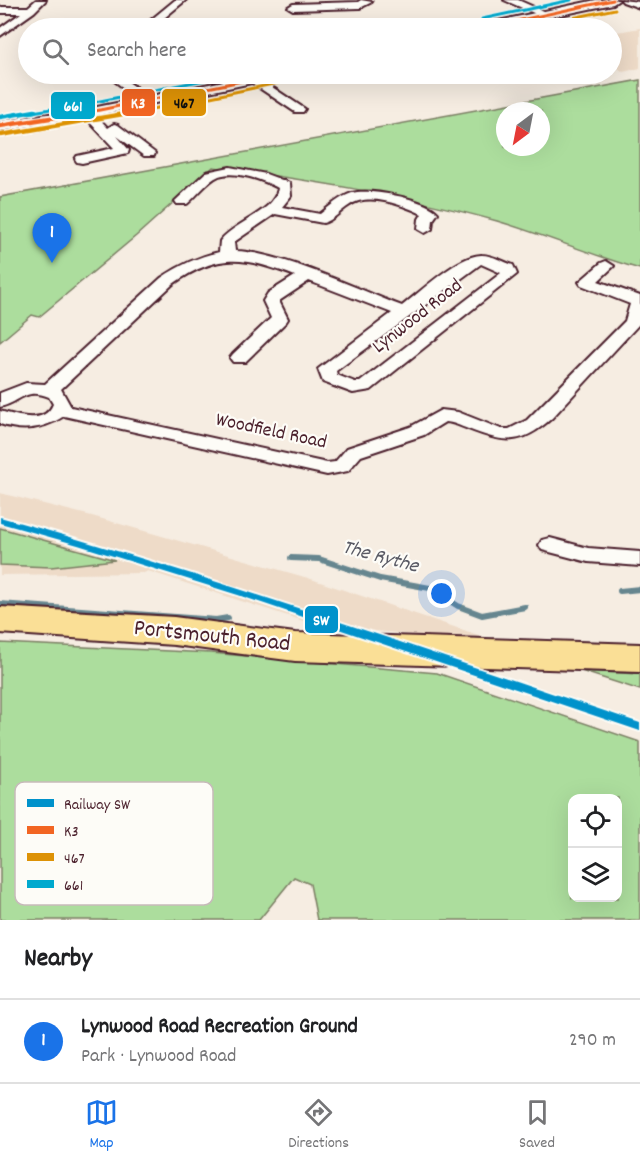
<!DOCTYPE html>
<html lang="en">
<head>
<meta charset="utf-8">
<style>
	:root { --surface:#fff; --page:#f6f6f6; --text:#202124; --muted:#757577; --line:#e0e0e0; --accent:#1a73e8 }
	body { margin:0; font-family:Dekko,sans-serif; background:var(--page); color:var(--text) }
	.controls { position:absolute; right:18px; bottom:18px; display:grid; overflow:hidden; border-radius:12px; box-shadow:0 6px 24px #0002 }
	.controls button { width:54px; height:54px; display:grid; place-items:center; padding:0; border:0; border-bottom:2px solid var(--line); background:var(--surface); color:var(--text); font:30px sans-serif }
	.compass { position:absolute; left:496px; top:102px; width:54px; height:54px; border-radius:50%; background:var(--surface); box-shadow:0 6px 24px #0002; rotate:212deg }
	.you { position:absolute; left:442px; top:594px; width:21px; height:21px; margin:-15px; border:4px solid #fff; border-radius:50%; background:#1a73e8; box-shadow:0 0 0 9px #1a73e833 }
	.badge { display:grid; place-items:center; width:39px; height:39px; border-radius:50%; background:var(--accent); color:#fff; font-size:20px; font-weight:700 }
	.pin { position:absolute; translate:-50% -50px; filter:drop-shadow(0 2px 3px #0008) }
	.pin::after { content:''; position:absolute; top:32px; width:21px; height:18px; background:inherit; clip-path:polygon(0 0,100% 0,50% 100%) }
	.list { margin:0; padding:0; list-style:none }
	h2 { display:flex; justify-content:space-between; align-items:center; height:78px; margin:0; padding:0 24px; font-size:26px }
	h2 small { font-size:20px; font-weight:400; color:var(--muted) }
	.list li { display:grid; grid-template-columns:39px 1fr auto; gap:18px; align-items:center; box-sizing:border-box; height:84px; padding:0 24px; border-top:2px solid var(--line) }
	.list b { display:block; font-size:22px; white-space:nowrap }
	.list p { margin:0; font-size:20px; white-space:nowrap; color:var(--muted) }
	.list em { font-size:20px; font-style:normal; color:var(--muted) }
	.icon { flex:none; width:33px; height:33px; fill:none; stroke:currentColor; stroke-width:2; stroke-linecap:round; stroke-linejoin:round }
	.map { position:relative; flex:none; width:640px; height:920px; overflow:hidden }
	.search { position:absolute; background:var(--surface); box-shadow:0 6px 24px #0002; left:18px; right:18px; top:18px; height:66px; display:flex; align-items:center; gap:15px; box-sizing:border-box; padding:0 21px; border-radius:33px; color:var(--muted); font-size:22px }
	.sheet { height:162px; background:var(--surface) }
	nav { display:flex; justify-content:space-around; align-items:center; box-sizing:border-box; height:84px; border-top:2px solid var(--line); background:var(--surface); font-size:16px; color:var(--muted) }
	nav a { display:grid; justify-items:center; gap:3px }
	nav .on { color:var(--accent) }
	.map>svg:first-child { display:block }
</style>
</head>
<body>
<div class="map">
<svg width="640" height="920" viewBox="0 0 640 920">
	<rect width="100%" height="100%" fill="#f6ede2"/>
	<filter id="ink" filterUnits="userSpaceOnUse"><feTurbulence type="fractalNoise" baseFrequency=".0167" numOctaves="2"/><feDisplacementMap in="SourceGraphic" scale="12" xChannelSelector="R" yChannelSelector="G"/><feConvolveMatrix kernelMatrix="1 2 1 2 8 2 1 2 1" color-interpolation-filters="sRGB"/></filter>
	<g filter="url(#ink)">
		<path fill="#eedbc8" d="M640 28V68L623 72 612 63V33Z
			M0 493 92 516 308 578 505 644 316 625 148 571 144 573 0 575V565L51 567 113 560 0 528Z"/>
		<path fill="#acdd9d" stroke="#7b7e64" stroke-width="1.5" fill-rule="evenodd" d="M640 80V269C591 255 545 235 497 221 404 195 308 180 213 167L136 236 39 317 32 315 0 342V197ZM505 111H541V147H505Z
			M0 528 115 560 51 567 0 565Z
			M0 643 211 653 437 673 640 742V920H317L310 884 294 877 259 920H0ZM572 798H618V898H572Z
			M581 671 640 674V690Z"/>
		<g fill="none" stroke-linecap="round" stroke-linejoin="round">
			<path stroke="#66868f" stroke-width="6" d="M291 558 319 559 380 579 430 588 458 606 482 615 525 607
				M620 591 640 589
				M0 604 216 620 228 618"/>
			<g stroke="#4a1f2b" stroke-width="4">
				<path id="minor" d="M36 0H46L34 12 0 36V28L21 13H0V7H28Z
					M175 0H186L152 28H141Z
					M361 0 372 2 360 8 293 10 288 7 293 4 358 2Z
					M504 0H518L552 15 543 17Z
					M621 0 640 2V8L623 2Z
					M105 74H117L155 101 153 104H145Z
					M253 76 257 77 305 109 303 112H295L249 81 247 79Z
					M87 109 91 110 108 128 114 124 118 125 155 153 154 156H144L117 136 129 150 128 153 82 163 77 162 75 159 77 156 114 148 81 113Z
					M230 167 266 174 290 183 291 196 282 207 320 214C330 206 340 197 352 193 370 188 426 199 438 213L433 220 432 229 425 233 418 229 419 219 422 214C403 205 369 192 350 205 341 210 333 221 323 223L275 214 234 242 235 251C281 252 357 289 402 306 420 292 460 254 482 255 492 255 504 262 513 265L517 274 371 390 353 393 323 382 318 369 392 313 309 281 279 301 288 319 286 322 245 362H233L230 358 233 354 271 318 263 301 268 293 295 276C244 257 219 252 173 284L61 389 71 407 327 463 335 462 347 448 410 427 441 410 458 412 501 429H509L527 420 625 321 630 304 581 285 579 282 601 263 606 261 614 266 598 281 640 296V323L552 418C521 446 504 443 468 429 460 426 453 422 445 422L424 435 361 456 348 471 327 475 64 416C44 429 23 432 0 424V411C16 415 44 426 53 404L49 397C24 387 20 403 0 407V393L26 383 45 384 161 278C180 265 197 257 219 252L220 241C234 222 275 212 278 188 263 180 235 170 219 176 207 181 197 196 187 204H177L175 201 206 172ZM481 264 501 273 360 382H355L337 375 336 371Z
					M550 538 588 548 640 552V566L588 562 542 550 539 545 542 540Z"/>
			</g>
			<g stroke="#4a1f2b" stroke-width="4">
				<path id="tertiary" d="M596 0H619L613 4 499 28H478L484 24Z
					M258 74H283L276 78 97 115 0 131V121L97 107Z"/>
			</g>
			<g stroke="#4a1f2b" stroke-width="4">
				<path id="primary" d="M0 607 174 617 295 633 640 644V672L295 661 174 645 0 633Z"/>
			</g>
			<use href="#minor" fill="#fdfcf7" fill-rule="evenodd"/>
			<use href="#tertiary" fill="#fdfcf7" fill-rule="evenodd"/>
			<use href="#primary" fill="#fadf96" fill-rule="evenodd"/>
			<g stroke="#fdfcf7" stroke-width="5">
				<path id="bus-1-far1" d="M484 28 613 0
					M85 113 276 74"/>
			</g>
			<g stroke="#fdfcf7" stroke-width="8">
				<path id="bus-1" d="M0 126 94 111"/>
			</g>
			<g stroke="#fdfcf7" stroke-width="5">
				<path id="bus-2-far1" d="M524 28 615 9
					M133 113 278 83"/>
			</g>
			<g stroke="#fdfcf7" stroke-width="8">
				<path id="bus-2" d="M1 135 141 111"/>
			</g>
			<g stroke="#fdfcf7" stroke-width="5">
				<path id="bus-3-far1" d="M482 19 571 0
					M26 113 95 102 234 74"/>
			</g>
			<g stroke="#fdfcf7" stroke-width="8">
				<path id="bus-3" d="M0 117 35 111"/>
			</g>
			<use href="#bus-1-far1" stroke="#f26522" stroke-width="3"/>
			<use href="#bus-1" stroke="#f26522" stroke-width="4.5"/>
			<use href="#bus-2-far1" stroke="#dd9206" stroke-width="3"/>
			<use href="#bus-2" stroke="#dd9206" stroke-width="4.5"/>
			<use href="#bus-3-far1" stroke="#00a9ce" stroke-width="3"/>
			<use href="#bus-3" stroke="#00a9ce" stroke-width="4.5"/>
			<g stroke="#fdfcf7" stroke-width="4">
				<path id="rail-1" d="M0 517C216 577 428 652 640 723V731L238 595 78 545 0 523Z"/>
			</g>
			<use href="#rail-1" fill="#0092cb" fill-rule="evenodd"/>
		</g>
	</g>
	<g text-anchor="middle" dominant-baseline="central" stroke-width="4.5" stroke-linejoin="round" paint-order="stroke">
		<g font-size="20" fill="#4a1f2b" stroke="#fdfcf7">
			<text transform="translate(418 317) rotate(-38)">Lynwood Road</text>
			<text transform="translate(271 432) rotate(12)">Woodfield Road</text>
		</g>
		<g font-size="21" font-style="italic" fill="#5a5b65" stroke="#fdfcf7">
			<text transform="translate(380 558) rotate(15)">The Rythe</text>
		</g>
		<g font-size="24" fill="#4a1f2b" stroke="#fdfcf7">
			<text transform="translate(212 637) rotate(6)">Portsmouth Road</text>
		</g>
	</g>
	<rect x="15" y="782" width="198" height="123" rx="9" fill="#fdfcf7" stroke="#c7baba" stroke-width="1.5"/>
	<rect x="27" y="799" width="27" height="8" fill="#0092cb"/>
	<rect x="27" y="826" width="27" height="8" fill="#f26522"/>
	<rect x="27" y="853" width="27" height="8" fill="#dd9206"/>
	<rect x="27" y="880" width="27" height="8" fill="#00a9ce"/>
	<g font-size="16" fill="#4a1f2b">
		<text x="64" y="809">Railway SW</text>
		<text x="64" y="836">K3</text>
		<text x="64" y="863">467</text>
		<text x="64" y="890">661</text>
	</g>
	<g stroke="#fdfcf7" stroke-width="2">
		<rect x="161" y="88" width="46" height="29" rx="6" fill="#dd9206"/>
		<rect x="121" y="88" width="35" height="29" rx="6" fill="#f26522"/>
		<rect x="50" y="91" width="46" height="29" rx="6" fill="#00a9ce"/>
		<rect x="304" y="605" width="35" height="29" rx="6" fill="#0092cb"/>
	</g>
	<g font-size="16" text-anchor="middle" font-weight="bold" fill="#fff">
		<text x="138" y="108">K3</text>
		<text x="73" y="111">661</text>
		<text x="321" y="625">SW</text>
	</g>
	<g font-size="16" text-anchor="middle" font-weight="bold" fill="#111">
		<text x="184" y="108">467</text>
	</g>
</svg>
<div class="controls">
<button><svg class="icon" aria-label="locate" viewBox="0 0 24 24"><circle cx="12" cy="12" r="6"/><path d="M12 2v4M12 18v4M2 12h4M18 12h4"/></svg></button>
<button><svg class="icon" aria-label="layers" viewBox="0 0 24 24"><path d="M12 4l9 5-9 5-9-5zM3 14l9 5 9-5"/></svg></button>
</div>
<svg class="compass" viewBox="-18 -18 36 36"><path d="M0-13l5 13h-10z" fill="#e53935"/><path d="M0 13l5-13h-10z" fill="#757577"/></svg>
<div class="you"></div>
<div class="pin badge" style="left:52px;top:263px">1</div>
<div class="search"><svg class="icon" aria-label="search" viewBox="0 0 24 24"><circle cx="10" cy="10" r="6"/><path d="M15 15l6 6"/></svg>Search here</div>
</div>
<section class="sheet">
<h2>Nearby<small></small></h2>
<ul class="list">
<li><span class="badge">1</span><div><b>Lynwood Road Recreation Ground</b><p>Park · Lynwood Road</p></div><em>290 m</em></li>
</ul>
</section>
<nav>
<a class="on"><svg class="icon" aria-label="map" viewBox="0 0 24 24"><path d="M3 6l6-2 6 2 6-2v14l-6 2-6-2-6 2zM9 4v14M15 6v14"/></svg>Map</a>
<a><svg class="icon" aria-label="directions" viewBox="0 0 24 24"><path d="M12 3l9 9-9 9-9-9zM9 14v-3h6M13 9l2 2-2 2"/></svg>Directions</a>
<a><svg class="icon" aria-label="saved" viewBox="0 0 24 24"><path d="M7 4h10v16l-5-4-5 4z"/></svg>Saved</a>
</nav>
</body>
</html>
